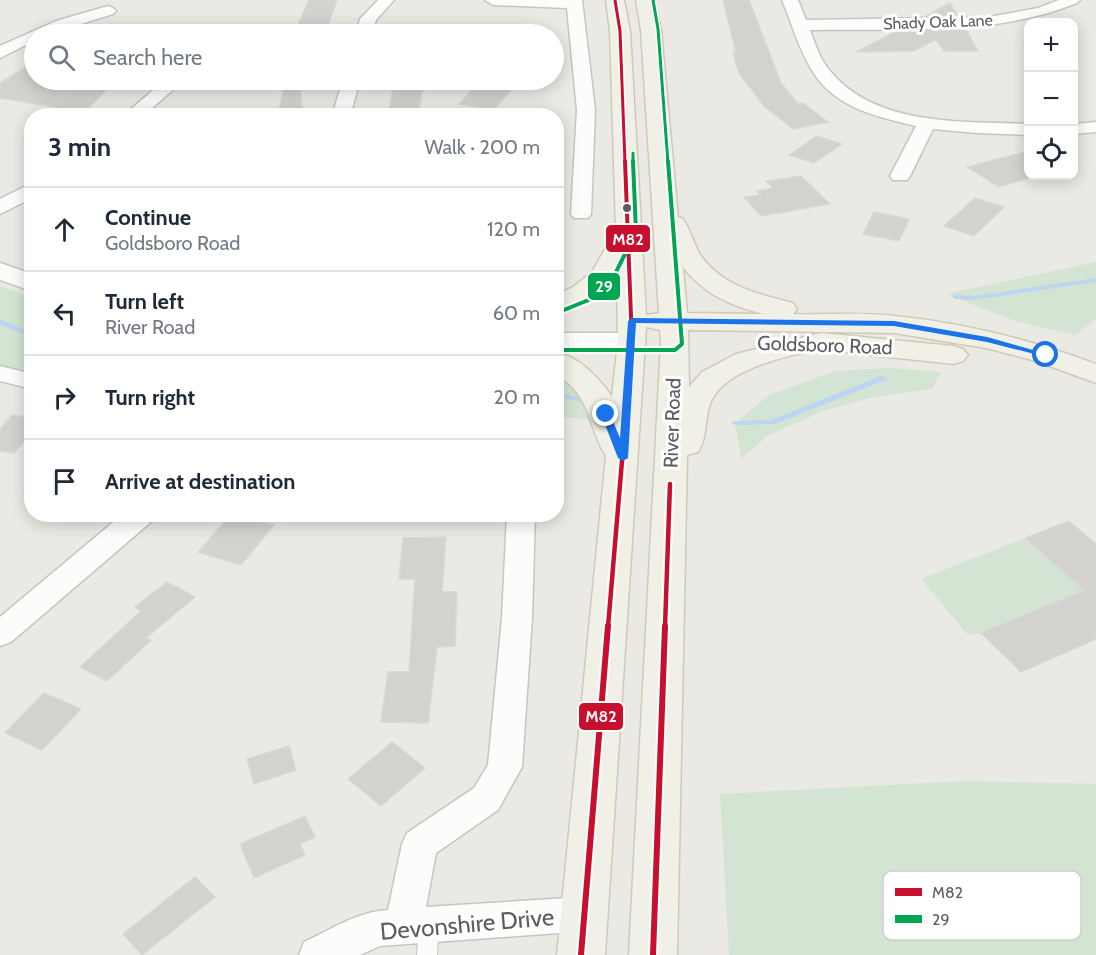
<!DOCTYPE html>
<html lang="en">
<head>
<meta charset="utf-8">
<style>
	:root { --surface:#fff; --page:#f2f2f3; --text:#1f2937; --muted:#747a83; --line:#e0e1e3 }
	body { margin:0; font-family:Cabin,sans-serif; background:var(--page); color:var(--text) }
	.controls { position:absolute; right:18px; top:18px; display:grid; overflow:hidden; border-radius:12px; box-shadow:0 3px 15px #0003 }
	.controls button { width:54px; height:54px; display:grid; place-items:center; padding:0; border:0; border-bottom:2px solid var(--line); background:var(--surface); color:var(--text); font:30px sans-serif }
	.stop { position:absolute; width:18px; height:18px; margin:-14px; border:4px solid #1a73e8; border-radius:50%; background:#fff }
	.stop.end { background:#1a73e8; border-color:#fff; box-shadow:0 2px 6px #0008 }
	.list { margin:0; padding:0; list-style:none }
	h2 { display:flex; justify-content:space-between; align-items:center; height:78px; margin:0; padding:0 24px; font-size:26px }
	h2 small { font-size:20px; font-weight:400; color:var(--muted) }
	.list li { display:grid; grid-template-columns:39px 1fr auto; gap:18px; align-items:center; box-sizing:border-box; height:84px; padding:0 24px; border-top:2px solid var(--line) }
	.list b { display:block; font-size:22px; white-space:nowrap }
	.list p { margin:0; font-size:20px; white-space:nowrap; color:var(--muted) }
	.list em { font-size:20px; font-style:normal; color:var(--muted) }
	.icon { flex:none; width:33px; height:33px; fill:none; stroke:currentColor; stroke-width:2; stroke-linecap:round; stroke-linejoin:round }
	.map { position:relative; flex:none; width:1096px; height:955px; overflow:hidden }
	.search { position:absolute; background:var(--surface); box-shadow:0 3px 15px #0003; left:24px; top:24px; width:540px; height:66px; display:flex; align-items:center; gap:15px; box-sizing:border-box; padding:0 21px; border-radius:33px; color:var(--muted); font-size:22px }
	.panel { position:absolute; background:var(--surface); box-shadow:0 3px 15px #0003; left:24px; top:108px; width:540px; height:414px; border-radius:24px }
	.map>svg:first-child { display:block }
</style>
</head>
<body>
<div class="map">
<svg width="1096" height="955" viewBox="0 0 1096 955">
	<rect width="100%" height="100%" fill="#eae9e4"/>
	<path fill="#d3e5d2" d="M1096 262V319L1075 335 1015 321 946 294Z
		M0 286 31 298V382L0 373Z
		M890 368 941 372 932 389 874 397 823 411 767 436 741 459 735 423 769 395 835 371Z
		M556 378 573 385 590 419 557 417Z
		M1025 538 1084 590 981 633 968 635 921 579Z
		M965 781 1096 784V955H729L720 794Z"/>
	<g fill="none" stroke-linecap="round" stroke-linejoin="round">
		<path fill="#bcd5f0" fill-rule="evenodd" d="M1096 278V282L974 300 955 299 952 297 955 295 974 296Z
			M0 319 32 333V338L0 324Z
			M880 376H883L887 378 886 380 775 424 735 425 731 423 735 421 771 420Z
			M556 392 588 399 589 401 585 403 556 396Z"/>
	</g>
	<path fill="#d3d2cf" stroke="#d9d8d4" stroke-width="1.5" d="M309 0H337L327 28 297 27Z
		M723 0H749L781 83 798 104 803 103 828 122 793 129 764 106 739 73 733 53H736Z
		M950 3 957 15 926 16Z
		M966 29 978 51H944L936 39 914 51 856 52 895 32Z
		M34 62V80H117L84 112 0 98V83Z
		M285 80H299L303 116H278Z
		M394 80H424L418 114 389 113Z
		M476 85 511 90 494 110 459 104Z
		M817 136 842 144 814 163 789 155Z
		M1029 151V178L999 187 967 167Z
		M801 176 830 204 761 216 744 197 761 195 757 191 773 188 766 181Z
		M975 198 1004 207 974 236 944 226Z
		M874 212 909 219 899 241 863 234Z
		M12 415 32 418V432L14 453 0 451V429Z
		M231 514 274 525 241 565 198 552Z
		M1069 521 1096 544V639L1021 672 981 633 1084 590 1025 538Z
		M446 537 442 592H457L455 646 437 647 428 723 381 722 388 672H409L415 579H399L403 538Z
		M167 582 195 597 146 638 151 640 107 681 80 667 141 611 135 607Z
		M44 693 81 709 42 750 5 733Z
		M392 742 425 768 381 806 348 779Z
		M289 746 296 770 254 784 247 759Z
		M305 816 315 837 300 844 305 855 254 878 240 844Z
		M195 877 215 897 142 955 123 934Z"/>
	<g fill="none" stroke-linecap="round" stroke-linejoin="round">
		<g stroke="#c6c5c5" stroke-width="2">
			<path id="lane" d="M429 916 436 919 439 925 437 955H417L419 925 422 919Z"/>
		</g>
		<g stroke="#c6c5c5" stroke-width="3">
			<path id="street" d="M378 0H394L376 20 372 34H356L360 19Z
				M485 0H582L595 110 591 214 588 218H574L571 214 577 110 567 8 493 5Z
				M782 0H798L806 20 989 17 1038 8 1059 0H1080L1077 3C993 37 899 28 810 30 815 43 820 60 830 71 876 127 963 121 1028 124V135L977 133 933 129 910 176 907 180H893L890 176 916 126C878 117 835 108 813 72 799 50 792 24 782 0Z
				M108 6 113 8 116 11 113 14 49 34H34V41L0 58V46L56 21Z
				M165 80H184L143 116H123Z
				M343 80H360L350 116H332Z
				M1096 122V132L1074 134V124Z
				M32 183V198L0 214V199Z
				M0 366 32 374V389L0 381Z
				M123 514H156L152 521 11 642 0 646V617Z
				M507 514H535L532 618 522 767 498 810 436 853 426 907 585 897 598 902 604 914 598 926 585 931 380 946 360 955H299L304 942C330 930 359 911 388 910L402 844 407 833 474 788 488 765 502 618Z"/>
		</g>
		<g stroke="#c6c7c6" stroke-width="3">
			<path id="secondary" d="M0 263 32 274V291L0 280Z
				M556 333H632L642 336 646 342 642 348 632 351H556Z"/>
		</g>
		<g stroke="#cfcab4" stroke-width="3">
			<path id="primary" d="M606 0H624L630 31 646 315 659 313 641 30 636 0H654L661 30 678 217 683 219C690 229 693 242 699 253 720 286 758 294 793 303L797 309 793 314C827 315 862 312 895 316 963 323 1032 340 1096 364V383L1036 361 986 348 894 333 688 330 689 387 702 372 736 354 821 333 953 346 963 349 968 355 963 361 953 364C921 360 889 357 857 354 847 353 835 349 826 350 795 352 731 368 714 396 703 413 709 435 698 452L687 455 677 955H629L661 342 660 330 646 327 605 955H557L606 456C586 424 594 399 556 374V352C581 358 599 378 612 397L618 342 617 275C602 296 582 307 556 313V295L573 287 592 272 616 230 610 31ZM683 267C704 294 731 306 764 314L687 313Z"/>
		</g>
		<use href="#lane" fill="#fcfcfb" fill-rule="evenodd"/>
		<use href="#street" fill="#fcfcfb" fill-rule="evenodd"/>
		<use href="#secondary" fill="#fcfcfb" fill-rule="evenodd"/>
		<use href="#primary" fill="#f1f0e7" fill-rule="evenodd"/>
		<g stroke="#fff" stroke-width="6">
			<path id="bus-1-far3" d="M615 0 620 31 625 163"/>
		</g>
		<g stroke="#fff" stroke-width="8">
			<path id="bus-1-far2" d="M625 161 632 342 630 368"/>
		</g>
		<g stroke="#fff" stroke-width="9">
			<path id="bus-1-far1" d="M608 627 630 366
				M665 627 670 484"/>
		</g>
		<g stroke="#fff" stroke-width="10">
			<path id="bus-1" d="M581 955 608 626
				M653 955 665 626"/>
		</g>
		<g stroke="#fff" stroke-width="6">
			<path id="bus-2-far1" d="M653 0 658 29 668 163
				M633 153V163"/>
		</g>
		<g stroke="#fff" stroke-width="8">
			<path id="bus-2" d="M559 312 591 299 605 286 615 274 636 232 633 161
				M556 350H675L682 344 668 161"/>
		</g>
		<use href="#bus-1-far3" stroke="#c8102e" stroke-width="3"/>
		<use href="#bus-1-far2" stroke="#c8102e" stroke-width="4"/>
		<use href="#bus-1-far1" stroke="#c8102e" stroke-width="4.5"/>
		<use href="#bus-1" stroke="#c8102e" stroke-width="6"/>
		<use href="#bus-2-far1" stroke="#00a651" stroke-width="3"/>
		<use href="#bus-2" stroke="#00a651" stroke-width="4"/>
	</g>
	<path fill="#1a73e8" d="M632 318 894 321 987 337 1051 355 1046 357 987 342 894 326 636 323 628 458 623 461 618 458 601 414 609 412 620 438 628 321Z"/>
	<circle fill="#5b5d61" stroke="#fff" stroke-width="2" cx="627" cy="208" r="5"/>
	<g text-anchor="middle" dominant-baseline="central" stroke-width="6" stroke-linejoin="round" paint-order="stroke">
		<g font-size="16" fill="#5b5d61" stroke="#fff">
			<text transform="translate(938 22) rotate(-2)">Shady Oak Lane</text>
		</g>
		<g font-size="20" fill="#5b5d61" stroke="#fff">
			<text transform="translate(825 345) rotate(2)">Goldsboro Road</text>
			<text transform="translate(672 423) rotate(-88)">River Road</text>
		</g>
		<g font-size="24" fill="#5b5d61" stroke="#fff">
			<text transform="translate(467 924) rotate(-5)">Devonshire Drive</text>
		</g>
	</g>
	<rect x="883" y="871" width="198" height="69" rx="9" fill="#fff" stroke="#ceced0" stroke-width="1.5"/>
	<rect x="895" y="888" width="27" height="8" fill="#c8102e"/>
	<rect x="895" y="915" width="27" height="8" fill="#00a651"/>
	<g font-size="16" fill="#5b5d61">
		<text x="932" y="898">M82</text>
		<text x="932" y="925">29</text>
	</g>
	<g stroke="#fff" stroke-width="2">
		<rect x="605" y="224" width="46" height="29" rx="6" fill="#c8102e"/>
		<rect x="587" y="272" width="34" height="29" rx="6" fill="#00a651"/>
		<rect x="578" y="702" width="46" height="29" rx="6" fill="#c8102e"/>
	</g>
	<g font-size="16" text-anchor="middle" font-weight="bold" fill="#fff">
		<text x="628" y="245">M82</text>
		<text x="604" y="292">29</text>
		<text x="601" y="722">M82</text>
	</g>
</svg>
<div class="controls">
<button>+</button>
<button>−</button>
<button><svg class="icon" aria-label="locate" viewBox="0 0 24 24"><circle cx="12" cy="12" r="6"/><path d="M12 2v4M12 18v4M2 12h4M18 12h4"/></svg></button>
</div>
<div class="stop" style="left:1046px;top:355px"></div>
<div class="stop end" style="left:606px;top:414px"></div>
<div class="search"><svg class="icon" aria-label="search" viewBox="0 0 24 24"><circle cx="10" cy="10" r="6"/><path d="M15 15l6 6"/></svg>Search here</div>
<section class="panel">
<h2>3 min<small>Walk · 200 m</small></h2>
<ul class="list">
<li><svg class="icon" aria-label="ahead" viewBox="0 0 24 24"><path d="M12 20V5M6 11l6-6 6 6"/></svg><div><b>Continue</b><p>Goldsboro Road</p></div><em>120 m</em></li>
<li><svg class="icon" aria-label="left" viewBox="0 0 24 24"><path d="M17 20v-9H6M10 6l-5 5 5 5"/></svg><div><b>Turn left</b><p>River Road</p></div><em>60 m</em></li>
<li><svg class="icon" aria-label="right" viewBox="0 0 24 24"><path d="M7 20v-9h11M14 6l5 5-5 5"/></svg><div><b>Turn right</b></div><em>20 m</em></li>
<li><svg class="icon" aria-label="arrive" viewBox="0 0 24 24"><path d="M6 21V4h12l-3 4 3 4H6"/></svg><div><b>Arrive at destination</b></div></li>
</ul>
</section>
</div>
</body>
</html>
